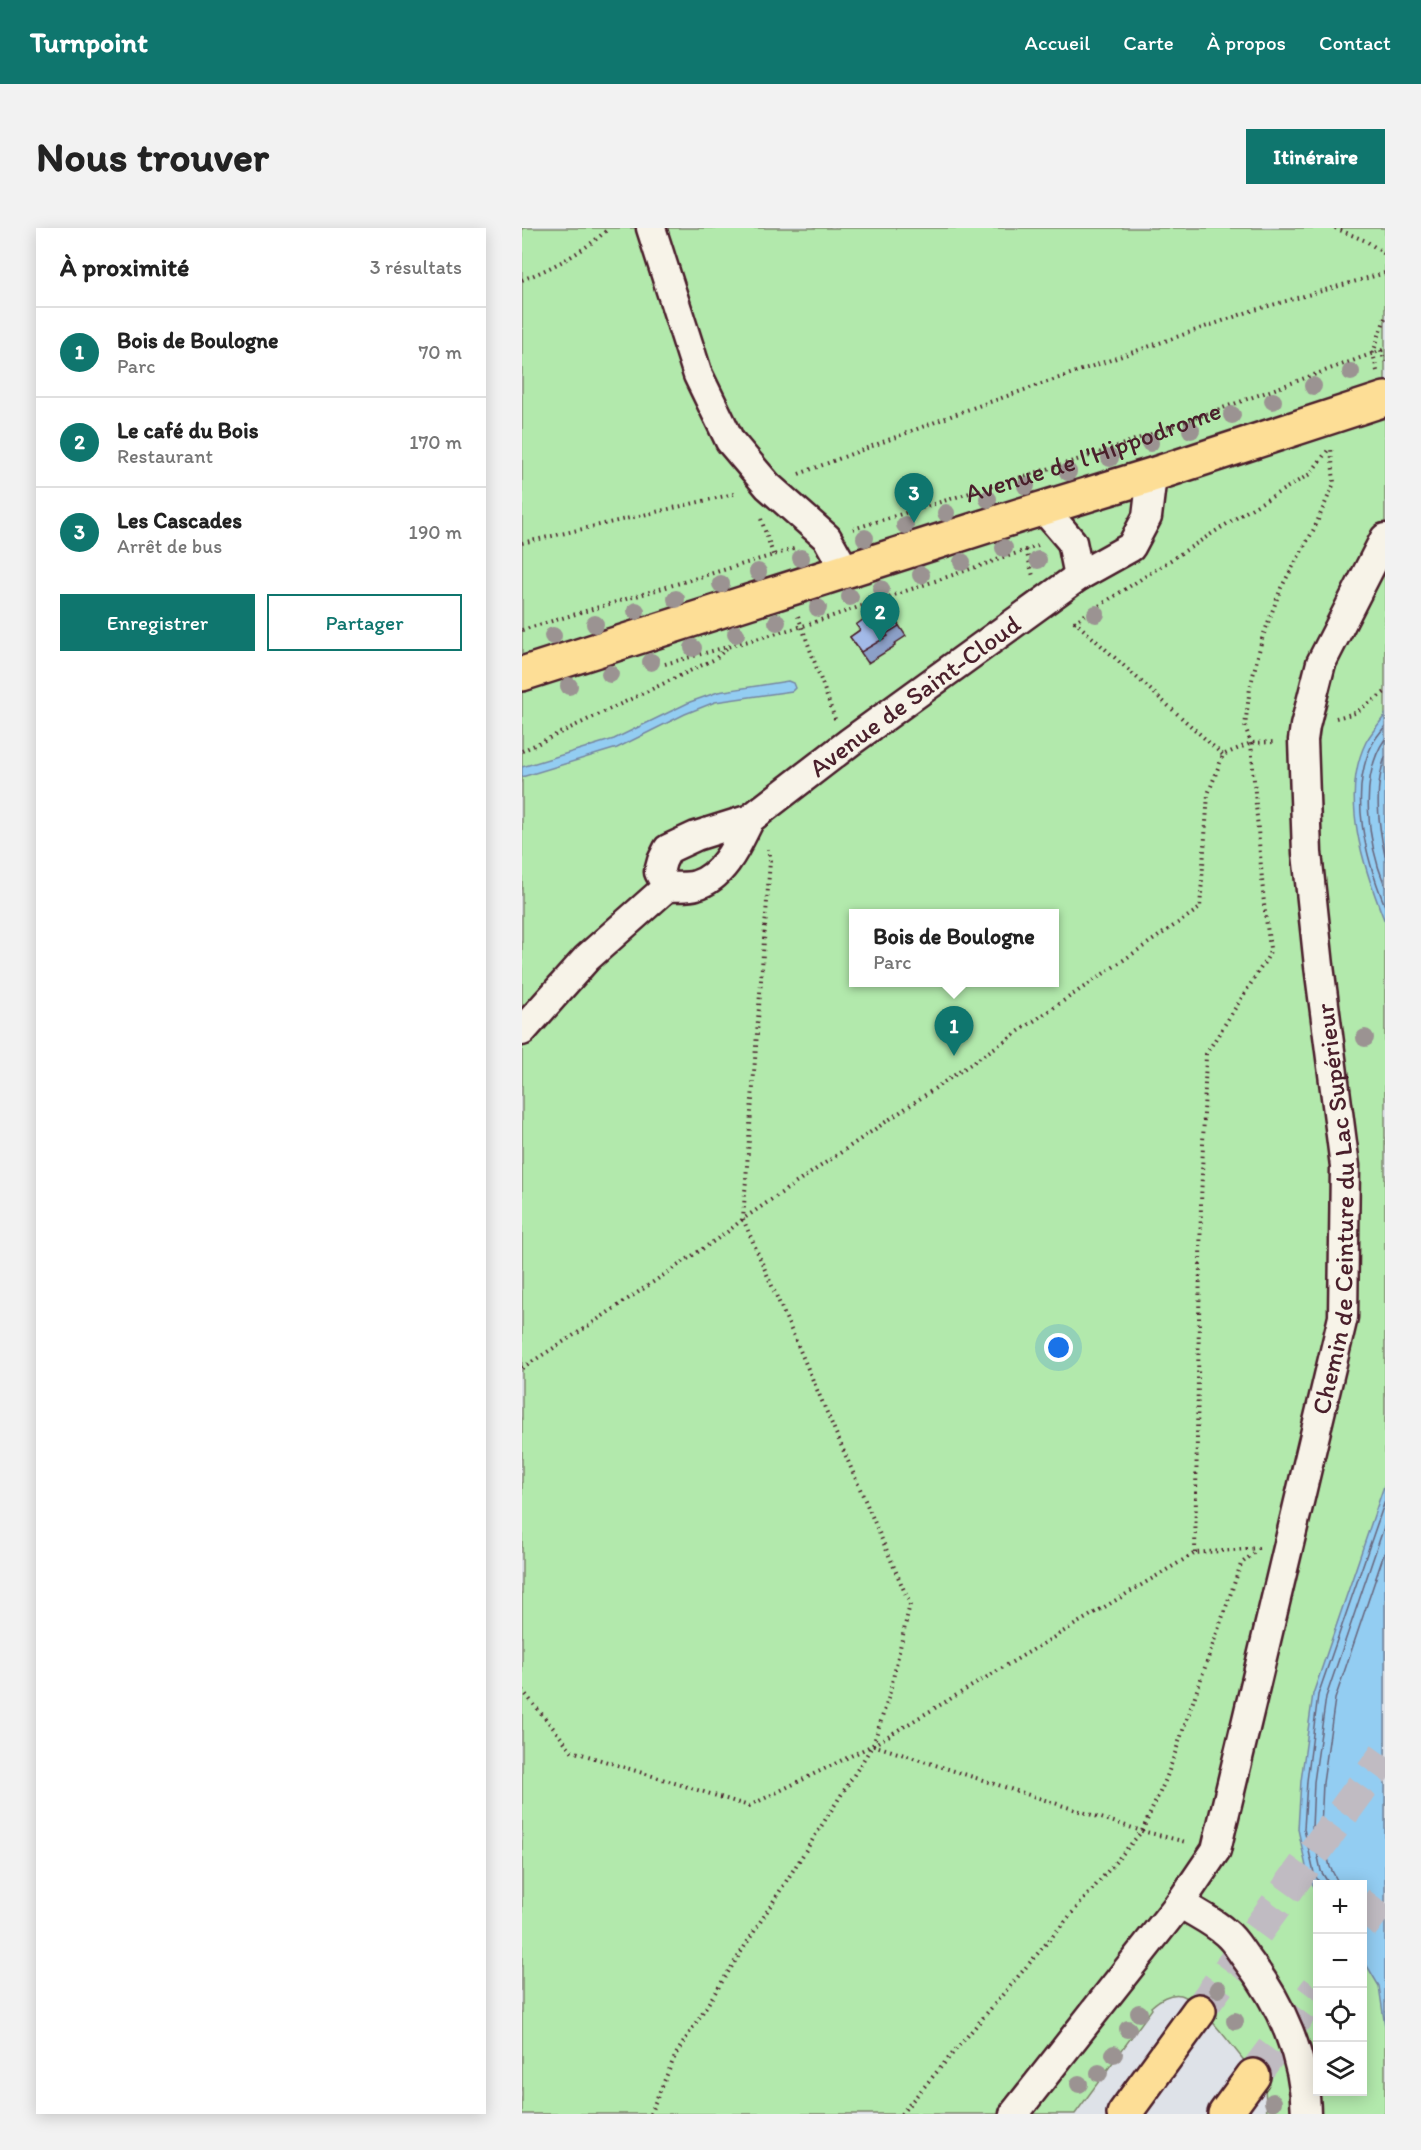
<!DOCTYPE html>
<html lang="fr">
<head>
<meta charset="utf-8">
<style>
	:root { --surface:#fff; --page:#f2f2f2; --text:#222; --muted:#767676; --line:#e0e0e0; --accent:#0f766e }
	body { margin:0; font-family:Itim,sans-serif; background:var(--page); color:var(--text) }
	.controls { position:absolute; right:18px; bottom:18px; display:grid; overflow:hidden; border-radius:0px; box-shadow:0 3px 15px #0003 }
	.controls button { width:54px; height:54px; display:grid; place-items:center; padding:0; border:0; border-bottom:2px solid var(--line); background:var(--surface); color:var(--text); font:30px sans-serif }
	.you { position:absolute; left:537px; top:1120px; width:21px; height:21px; margin:-15px; border:4px solid #fff; border-radius:50%; background:#1a73e8; box-shadow:0 0 0 9px #1a73e833 }
	.badge { display:grid; place-items:center; width:39px; height:39px; border-radius:50%; background:var(--accent); color:#fff; font-size:20px; font-weight:700 }
	.pin { position:absolute; translate:-50% -50px; filter:drop-shadow(0 2px 3px #0008) }
	.pin::after { content:''; position:absolute; top:32px; width:21px; height:18px; background:inherit; clip-path:polygon(0 0,100% 0,50% 100%) }
	.popup { position:absolute; left:327px; top:681px; width:210px; height:78px; box-sizing:border-box; display:grid; place-content:center; border-radius:0px; background:var(--surface); filter:drop-shadow(0 2px 4px #0005); font-size:20px; white-space:nowrap; color:var(--muted) }
	.popup b { font-size:22px; color:var(--text) }
	.popup::after { content:''; position:absolute; left:50%; top:100%; margin-left:-12px; border:12px solid transparent; border-top-color:var(--surface) }
	.list { margin:0; padding:0; list-style:none }
	h2 { display:flex; justify-content:space-between; align-items:center; height:78px; margin:0; padding:0 24px; font-size:26px }
	h2 small { font-size:20px; font-weight:400; color:var(--muted) }
	.list li { display:grid; grid-template-columns:39px 1fr auto; gap:18px; align-items:center; box-sizing:border-box; height:90px; padding:0 24px; border-top:2px solid var(--line) }
	.list b { display:block; font-size:22px; white-space:nowrap }
	.list p { margin:0; font-size:20px; white-space:nowrap; color:var(--muted) }
	.list em { font-size:20px; font-style:normal; color:var(--muted) }
	.actions { display:flex; gap:12px; padding:18px 24px }
	.actions a { flex:1; padding:14px 0; border:2px solid var(--accent); border-radius:0px; text-align:center; font-size:21px; color:var(--accent) }
	.actions .main { background:var(--accent); color:#fff }
	.icon { flex:none; width:33px; height:33px; fill:none; stroke:currentColor; stroke-width:2; stroke-linecap:round; stroke-linejoin:round }
	.map { position:relative; flex:none; width:863px; height:1886px; overflow:hidden; border-radius:0px }
	header { display:flex; align-items:center; gap:36px; box-sizing:border-box; height:84px; padding:0 30px; background:var(--accent); color:#fff }
	header strong { font-size:28px }
	nav { display:flex; gap:33px; margin-inline-start:auto; font-size:21px }
	.intro { display:flex; align-items:center; justify-content:space-between; box-sizing:border-box; height:144px; padding:0 36px }
	h1 { margin:0; font-size:42px }
	.button { padding:15px 27px; border-radius:0px; background:var(--accent); color:#fff; font-size:21px; font-weight:700 }
	main { display:flex; gap:36px; padding:0 36px }
	aside { flex:1; background:var(--surface); border-radius:0px; box-shadow:0 3px 15px #0003 }
	.map>svg:first-child { display:block }
</style>
</head>
<body>
<header>
<strong>Turnpoint</strong>
<nav><a>Accueil</a><a>Carte</a><a>À propos</a><a>Contact</a></nav>
</header>
<div class="intro"><h1>Nous trouver</h1><a class="button">Itinéraire</a></div>
<main>
<aside>
<h2>À proximité<small>3 résultats</small></h2>
<ul class="list">
<li><span class="badge">1</span><div><b>Bois de Boulogne</b><p>Parc</p></div><em>70 m</em></li>
<li><span class="badge">2</span><div><b>Le café du Bois</b><p>Restaurant</p></div><em>170 m</em></li>
<li><span class="badge">3</span><div><b>Les Cascades</b><p>Arrêt de bus</p></div><em>190 m</em></li>
</ul>
<div class="actions"><a class="main">Enregistrer</a><a>Partager</a></div>
</aside>
<div class="map">
<svg width="863" height="1886" viewBox="0 0 863 1886">
	<rect width="100%" height="100%" fill="#dee2e8"/>
	<filter id="ink" filterUnits="userSpaceOnUse"><feTurbulence type="fractalNoise" baseFrequency=".0167" numOctaves="2"/><feDisplacementMap in="SourceGraphic" scale="12" xChannelSelector="R" yChannelSelector="G"/><feConvolveMatrix kernelMatrix="1 2 1 2 8 2 1 2 1" color-interpolation-filters="sRGB"/></filter>
	<g filter="url(#ink)">
		<path fill="#b2e9ac" stroke="#7e846c" stroke-width="1.5" fill-rule="evenodd" d="M0 0H863V1886H745L743 1862 738 1853C724 1836 677 1771 659 1767 647 1765 638 1771 629 1779L630 1781 553 1886H0ZM332 686H532V754H332ZM796 1656H840V1864H796Z"/>
		<path fill="#93cdf2" stroke="#7687a2" stroke-width="1.5" d="M266 453 271 455 273 460 270 463 193 474 163 486 95 520 0 549V539L92 511 168 474 196 464Z
			M863 487V694C842 641 817 569 844 514 849 505 857 496 863 487Z
			M863 1255V1799L857 1758 841 1731 840 1656H796L795 1664 786 1648 776 1601 779 1553 791 1466Z"/>
		<g fill="none" stroke-linecap="round" stroke-linejoin="round">
			<path stroke="#67657b" stroke-width="1.5" d="M863 498C859 504 853 510 850 517 826 565 844 631 863 678
				M863 511C836 550 846 616 863 658
				M863 529C852 562 856 594 863 628
				M798 1656 792 1645 782 1601 785 1553 796 1467 863 1273
				M807 1656 799 1643 790 1600 792 1554 804 1469 863 1296
				M817 1656 808 1639 799 1599 801 1555 813 1471 863 1323"/>
			<path stroke="#c0bbc2" stroke-width="33" stroke-dasharray="33 16" stroke-linecap="butt" d="M840 1698 863 1667
				M677 1783 863 1527
				M731 1848 796 1760"/>
			<g stroke="#4a1f2b" stroke-width="33">
				<g id="minor">
					<path d="M129 0 176 147 208 213 246 258 305 310 323 342"/>
					<path d="M521 280 550 314 557 348"/>
					<path id="s2" d="M228 591C216 615 202 649 174 657 165 660 154 658 145 659L137 644 140 633 146 621 174 608 228 591 328 514 557 348 609 319 625 289 630 247"/>
					<path d="M0 803 65 730 145 659"/>
					<path d="M658 1675C673 1685 691 1693 704 1705 712 1711 718 1722 724 1730 759 1775 783 1829 784 1886"/>
					<path id="s3" d="M492 1886 658 1675 694 1622 821 1089 823 938 797 738 785 625 781 512 783 498 799 435 863 310"/>
				</g>
			</g>
			<g stroke="#4a1f2b" stroke-width="38">
				<path id="major" d="M0 446 496 288 630 247 863 171"/>
			</g>
			<g stroke="#4a1f2b" stroke-width="38">
				<path id="highway" d="M602 1886 677 1783
					M703 1886 731 1848"/>
			</g>
			<g stroke="#4a1f2b" stroke-width="4" stroke-dasharray="1.5 4.5" stroke-linecap="butt">
				<path d="M813 0 844 13 863 26"/>
				<path d="M0 52C32 39 62 24 87 0"/>
				<path d="M859 122 863 134"/>
				<path d="M855 143 851 125 863 90"/>
				<path d="M277 246 442 183 729 83 863 45"/>
				<path d="M239 291 252 329"/>
				<path id="s1" d="M331 301 574 226 863 121"/>
				<path d="M0 315 216 265"/>
				<path d="M504 322 511 348"/>
				<path d="M276 388 313 491"/>
				<path d="M552 393 701 527"/>
				<path d="M552 394 722 285 788 246 806 222"/>
				<path d="M0 402 275 320"/>
				<path d="M143 436 281 398 516 318"/>
				<path d="M814 490 833 485 863 464"/>
				<path d="M0 523 193 431 206 419"/>
				<path d="M0 1140 60 1102 204 1005 221 991 678 680 686 566 701 527 729 515 753 514"/>
				<path d="M673 1325 679 976 684 826 747 727 748 720 742 676 729 515 723 498 728 460 740 411 759 360 792 301 812 255 809 220"/>
				<path d="M0 1462 50 1523 227 1578 351 1517 673 1325 737 1320"/>
				<path d="M351 1517 620 1603 664 1614"/>
				<path d="M128 1886 154 1826 351 1517 367 1468 388 1376 221 991 248 633 246 621"/>
				<path d="M379 1886 620 1603 644 1551 719 1336 734 1323"/>
			</g>
			<use href="#minor" stroke="#f7f3e8" stroke-width="28"/>
			<use href="#major" stroke="#fdde96" stroke-width="33"/>
			<use href="#highway" stroke="#fdde96" stroke-width="33"/>
		</g>
		<g fill="#9b9392">
			<circle cx="829" cy="144" r="9"/>
			<circle cx="791" cy="158" r="9"/>
			<circle cx="751" cy="173" r="9"/>
			<circle cx="710" cy="187" r="9"/>
			<circle cx="669" cy="202" r="9"/>
			<circle cx="628" cy="215" r="9"/>
			<circle cx="588" cy="230" r="9"/>
			<circle cx="546" cy="244" r="9"/>
			<circle cx="504" cy="258" r="9"/>
			<circle cx="466" cy="271" r="9"/>
			<circle cx="424" cy="285" r="9"/>
			<circle cx="383" cy="297" r="9"/>
			<circle cx="343" cy="310" r="9"/>
			<circle cx="482" cy="320" r="9"/>
			<circle cx="279" cy="330" r="9"/>
			<circle cx="516" cy="332" r="9"/>
			<circle cx="440" cy="334" r="9"/>
			<circle cx="236" cy="344" r="9"/>
			<circle cx="399" cy="347" r="9"/>
			<circle cx="199" cy="356" r="9"/>
			<circle cx="359" cy="361" r="9"/>
			<circle cx="328" cy="369" r="9"/>
			<circle cx="154" cy="371" r="9"/>
			<circle cx="296" cy="380" r="9"/>
			<circle cx="114" cy="383" r="9"/>
			<circle cx="574" cy="386" r="9"/>
			<circle cx="255" cy="394" r="9"/>
			<circle cx="73" cy="396" r="9"/>
			<circle cx="214" cy="406" r="9"/>
			<circle cx="31" cy="408" r="9"/>
			<circle cx="171" cy="420" r="9"/>
			<circle cx="129" cy="434" r="9"/>
			<circle cx="88" cy="446" r="9"/>
			<circle cx="47" cy="458" r="9"/>
			<circle cx="843" cy="810" r="9"/>
			<circle cx="696" cy="1761" r="9"/>
			<circle cx="617" cy="1785" r="9"/>
			<circle cx="713" cy="1793" r="9"/>
			<circle cx="606" cy="1801" r="9"/>
			<circle cx="592" cy="1826" r="9"/>
			<circle cx="577" cy="1845" r="9"/>
			<circle cx="557" cy="1856" r="9"/>
			<circle cx="751" cy="1874" r="9"/>
		</g>
		<path fill="#8ca0c8" stroke="#4a1f2b" stroke-width="1.5" d="M366 381 384 408 372 416 373 418 346 435 328 409Z"/>
		<path fill="#a3bae8" stroke="#4a1f2b" stroke-width="1.5" d="M366 381 377 398 364 406 366 408 339 424 328 409 338 402 334 397 350 385 353 390Z"/>
	</g>
	<g text-anchor="middle" dominant-baseline="central" stroke-width="4.5" stroke-linejoin="round" paint-order="stroke">
		<g font-size="26" fill="#4a1f2b" stroke="#f7f3e8">
			<text stroke="none"><textPath href="#s1" startOffset="252">Avenue de l'Hippodrome</textPath></text>
			<text stroke="none"><textPath href="#s2" startOffset="452">Avenue de Saint-Cloud</textPath></text>
			<text stroke="none"><textPath href="#s3" startOffset="988">Chemin de Ceinture du Lac Supérieur</textPath></text>
		</g>
	</g>
</svg>
<div class="controls">
<button>+</button>
<button>−</button>
<button><svg class="icon" aria-label="locate" viewBox="0 0 24 24"><circle cx="12" cy="12" r="6"/><path d="M12 2v4M12 18v4M2 12h4M18 12h4"/></svg></button>
<button><svg class="icon" aria-label="layers" viewBox="0 0 24 24"><path d="M12 4l9 5-9 5-9-5zM3 14l9 5 9-5"/></svg></button>
</div>
<div class="you"></div>
<div class="pin badge" style="left:432px;top:828px">1</div>
<div class="popup"><b>Bois de Boulogne</b>Parc</div>
<div class="pin badge" style="left:358px;top:414px">2</div>
<div class="pin badge" style="left:392px;top:295px">3</div>
</div>
</main>
</body>
</html>
